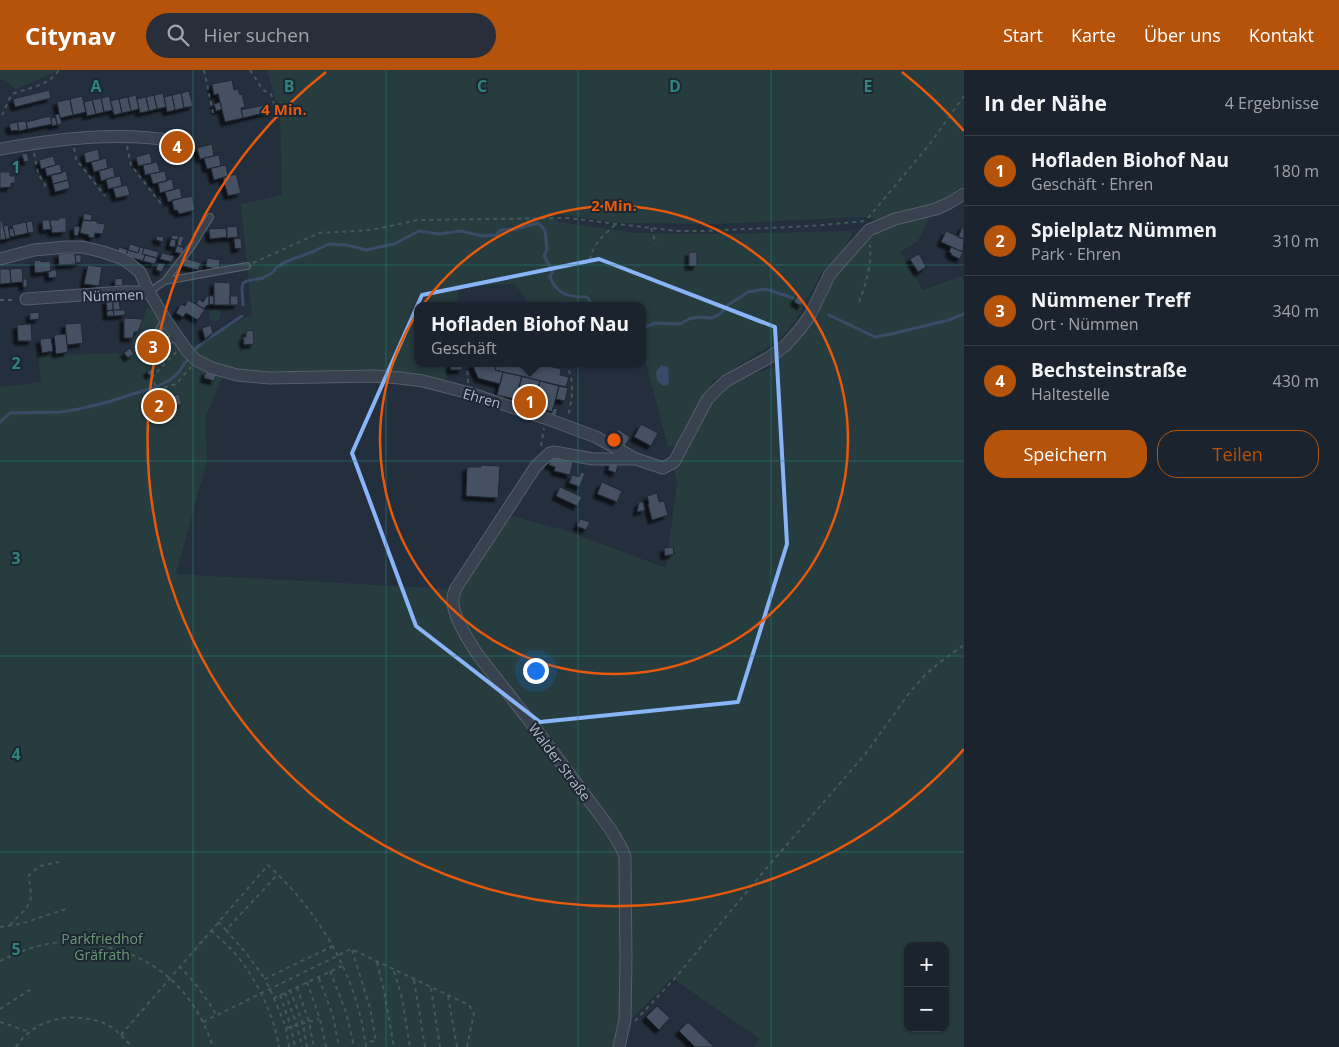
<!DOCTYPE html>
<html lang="de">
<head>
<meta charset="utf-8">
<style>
	:root { --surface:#1b232e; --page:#282f3a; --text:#f1f3f6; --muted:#a0a4aa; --line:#39404a; --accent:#b45309 }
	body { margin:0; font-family:"Open Sans",sans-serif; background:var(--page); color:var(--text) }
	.controls { position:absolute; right:15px; bottom:15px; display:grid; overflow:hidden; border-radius:10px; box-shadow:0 1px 4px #0004 }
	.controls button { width:45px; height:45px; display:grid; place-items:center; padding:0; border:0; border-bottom:1px solid var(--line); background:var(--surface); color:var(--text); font:25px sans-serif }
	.you { position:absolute; left:535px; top:600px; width:18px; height:18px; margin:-12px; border:4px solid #fff; border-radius:50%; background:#1a73e8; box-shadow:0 0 0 8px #1a73e833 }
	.badge { display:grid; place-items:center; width:32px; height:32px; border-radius:50%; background:var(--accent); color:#fff; font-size:16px; font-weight:700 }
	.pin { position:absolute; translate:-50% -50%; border:2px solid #fff; box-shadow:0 1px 5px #0006 }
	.popup { position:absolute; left:414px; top:232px; width:232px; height:65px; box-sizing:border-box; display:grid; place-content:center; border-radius:10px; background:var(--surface); filter:drop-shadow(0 1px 4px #0005); font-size:16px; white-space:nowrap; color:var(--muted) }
	.popup b { font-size:19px; color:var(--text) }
	.popup::after { content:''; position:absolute; left:50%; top:100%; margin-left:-10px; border:10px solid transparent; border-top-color:var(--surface) }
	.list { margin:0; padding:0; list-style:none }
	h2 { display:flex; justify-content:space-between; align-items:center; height:65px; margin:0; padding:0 20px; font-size:21px }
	h2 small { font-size:16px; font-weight:400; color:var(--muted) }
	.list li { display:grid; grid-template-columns:32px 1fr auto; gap:15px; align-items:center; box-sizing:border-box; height:70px; padding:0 20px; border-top:1px solid var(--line) }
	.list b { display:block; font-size:19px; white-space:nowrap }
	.list p { margin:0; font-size:16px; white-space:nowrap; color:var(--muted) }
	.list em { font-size:16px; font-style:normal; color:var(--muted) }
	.actions { display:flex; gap:10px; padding:15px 20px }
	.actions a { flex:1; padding:11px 0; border:1px solid var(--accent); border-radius:20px; text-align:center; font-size:18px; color:var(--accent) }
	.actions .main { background:var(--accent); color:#fff }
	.icon { flex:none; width:28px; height:28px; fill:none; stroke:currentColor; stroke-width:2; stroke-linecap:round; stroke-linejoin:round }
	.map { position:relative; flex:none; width:964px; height:977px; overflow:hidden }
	header { display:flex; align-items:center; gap:30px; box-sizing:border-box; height:70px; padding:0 25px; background:var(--accent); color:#fff }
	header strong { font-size:24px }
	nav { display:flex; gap:28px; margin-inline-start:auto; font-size:18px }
	.search { width:350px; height:45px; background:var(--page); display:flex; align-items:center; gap:12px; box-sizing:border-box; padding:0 18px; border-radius:28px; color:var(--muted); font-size:19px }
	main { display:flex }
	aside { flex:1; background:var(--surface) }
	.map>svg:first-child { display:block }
</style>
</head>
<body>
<header>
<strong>Citynav</strong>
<div class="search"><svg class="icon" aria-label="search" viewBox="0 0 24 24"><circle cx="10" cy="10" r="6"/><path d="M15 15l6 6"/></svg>Hier suchen</div>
<nav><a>Start</a><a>Karte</a><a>Über uns</a><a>Kontakt</a></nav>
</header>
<main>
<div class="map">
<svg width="964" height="977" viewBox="0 0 964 977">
	<defs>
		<filter id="shadow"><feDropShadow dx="-4" dy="4" stdDeviation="1" flood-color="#0009"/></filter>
	</defs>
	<rect width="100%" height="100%" fill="#242f3e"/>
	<path fill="#263c3f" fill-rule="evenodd" d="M0 0H60L16 19 3 9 0 10Z
		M267 0H964V116L936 133 879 150 862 147 717 154 622 153 551 143 558 152 637 163 720 164 853 161 844 180 820 205 794 253 778 271 713 311 683 359 677 376 668 377 645 289H643L642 236H531L515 214 459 216 457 236H418V293H449L446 313 396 301 258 303 217 296 197 284 192 277 252 244 241 134 282 125 280 45Z
		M931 143 918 171 900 182 923 220 961 206 964 211V977H754L760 969 672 908 632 948 629 949 630 789 613 752 489 594 471 565 458 537V524L511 446 561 459 666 498 677 413 674 399 688 379 713 330 733 313 759 302 775 297 774 292 798 269 839 198 865 172 882 158ZM908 876H945V958H908Z
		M147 237 157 244 176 271 223 306 205 348 207 391 176 504 449 519 448 534 479 597 527 655 579 721 621 783 624 925 616 977H0V317L41 312 38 282 54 285 124 283 132 276 134 262H139Z
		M209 245a6 6 0 1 1 12 0a6 6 0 1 1-12 0Z"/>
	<path fill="#394c67" d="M661 295 668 297 669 310 668 315 663 316 657 310 656 302Z"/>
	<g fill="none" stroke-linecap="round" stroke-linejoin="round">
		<path stroke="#394c67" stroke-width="3" d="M243 235 242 218 243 213 247 211 263 208 272 203 276 198 285 192 312 182 329 174 347 175 366 180 394 174 419 161 439 164 461 161 482 166 496 165 501 160 516 159 538 153 545 160 547 179 544 186 553 201 550 207C557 225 569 227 587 227L593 236
			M829 245 875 267 891 264 949 250 964 244
			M642 258 656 253 680 254 689 249 698 247 712 248 720 244 728 235 748 222 766 219 793 228
			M0 352 10 343 61 342 79 339 108 332 158 316 170 310 178 303 194 280 205 271 242 246"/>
	</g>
	<path fill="#455162" stroke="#1f2835" filter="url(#shadow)" d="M232 10 234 20 238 19 240 25 242 24 245 37 241 38 243 48 225 52 218 24 214 25 212 14Z
		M49 20 51 28 15 37 13 29Z
		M189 21 193 36 184 38 181 23Z
		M163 23 166 37 157 39 154 25Z
		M181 23 184 38 175 40 172 25Z
		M136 25 139 39 131 41 128 27Z
		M154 25 157 39 149 41 146 27Z
		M172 25 175 40 167 42 164 27Z
		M82 26 86 42 73 45 70 29Z
		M109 26 113 40 104 42 101 28Z
		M128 27 131 41 122 43 119 29Z
		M146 27 149 41 140 43 137 29Z
		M101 28 104 42 96 44 92 30Z
		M70 29 73 45 60 48 57 32Z
		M119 29 122 43 114 45 110 31Z
		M92 30 96 44 87 46 84 32Z
		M220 32 222 39 216 41 214 34Z
		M269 34 271 41 243 48 241 40Z
		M59 44 62 54 57 55 55 45Z
		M50 46 52 54 28 59 26 52Z
		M56 47 57 55 52 56 51 48Z
		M26 51 27 59 19 61 17 52Z
		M17 52 19 60 11 61 9 54Z
		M195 74 196 78 186 80 185 76Z
		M212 74 214 86 200 89 197 78Z
		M98 79 100 90 86 93 84 83Z
		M27 83 29 91 24 92 22 84Z
		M150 83 152 93 138 96 136 87Z
		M219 85 221 96 207 99 204 88Z
		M53 86 56 95 41 99 39 90Z
		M106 88 108 98 94 102 91 92Z
		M157 92 160 102 145 105 143 95Z
		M60 94 62 103 47 106 45 98Z
		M226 95 228 106 214 110 211 98Z
		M113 97 115 107 101 111 99 101Z
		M66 101 68 110 53 114 51 105Z
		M165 101 167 111 153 114 150 104Z
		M0 102H10V106H15V113H11V117L0 118Z
		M236 104 241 123 228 126 223 108Z
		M120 106 122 116 108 119 106 109Z
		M172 109 174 119 160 123 158 113Z
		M68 110 70 118 55 122 53 114Z
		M127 115 130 125 116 128 113 118Z
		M180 118 182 128 168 132 165 122Z
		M192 126 195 140 179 144 177 140H174L172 130Z
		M84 143 92 145 91 151 83 150Z
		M59 148H66V162L52 163 50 150H59Z
		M2 150 6 169 0 170V151Z
		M42 150H50V157H52V159L43 160Z
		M83 150 97 151V153L105 154 103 164 95 163 94 168 88 167 89 165 80 163Z
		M32 151 34 162 28 163 26 152Z
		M26 152 28 163 15 166 12 155Z
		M8 155 10 168 6 169 3 156Z
		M74 156 80 157 78 166 74 165Z
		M237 156 238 167 227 168 226 157Z
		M963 156H964V169L958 167Z
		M13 158 15 166 10 167 9 159Z
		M227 158V167L210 169 209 159Z
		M946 161 964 169 963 182 941 172Z
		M172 165 179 166 177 170 171 169Z
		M157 166 164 167 163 172 156 170Z
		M179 166 184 167 181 177 177 175Z
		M241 168 242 178 235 179 234 169Z
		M171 169 176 170 175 177 169 176Z
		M130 174 140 177 138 183 128 180Z
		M177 175 184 178 182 184 175 182Z
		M119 177 128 180 126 186 117 183Z
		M140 177 144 178 142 184 145 185 143 191 126 186 128 180 138 183Z
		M951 177 963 182 960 189 951 185 952 184 949 182Z
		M144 178 159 182 157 188 142 184Z
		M689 182H697V196H689Z
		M75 183 76 194 59 195 58 184Z
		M162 183 174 186 172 192 160 189Z
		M919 184 926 197 918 202 910 189Z
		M75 185H81V192L76 193Z
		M145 185 157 188 155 194 143 191Z
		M185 188 201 193 198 200 183 196Z
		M207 188 220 190 219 199 206 197Z
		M41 190V192L50 191 51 201 35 203 34 191Z
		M158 193 165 194 162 202 156 200Z
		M88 195 102 197 99 216 84 214Z
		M22 198 23 212 11 213 10 199Z
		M0 199H10L11 213 0 214Z
		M51 200H56L57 207 49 208 48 202 51 201Z
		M122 208 123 215 115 216V209Z
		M23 209H27V217H23Z
		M214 212 230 213V235H214Z
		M207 226H209V235H207L204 239 196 234 199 229 203 232Z
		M209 226H214V234L209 235Z
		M230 226H238V235H230Z
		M797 226 804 230 801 236 794 232Z
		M119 229 120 240H113V230Z
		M106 230H113V240L107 241Z
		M188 230 205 239 198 250 186 243 183 247 176 243 181 234 185 236Z
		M113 240 114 246H107V241Z
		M113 240H125V245L114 246Z
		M39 242V249L30 250V243Z
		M124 248 143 249 138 262H134L133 268H124Z
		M81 253 83 273 67 275 65 254Z
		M31 254 32 271H18L17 255Z
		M211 255 213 263 205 269 202 258Z
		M253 260 254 274 244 275 243 267H246V261Z
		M66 264 68 282 56 284 54 265Z
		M153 265 165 281 152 291 142 279 146 275 144 272Z
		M51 268 53 281 42 283 40 269Z
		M130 278 134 284 128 288 124 283Z
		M451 293H463L462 300H450Z
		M497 293H537L561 299 560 305 569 307 566 317 495 300Z
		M497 293 495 300 503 302 500 314 478 308 472 294Z
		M152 298 155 302 150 306 147 302Z
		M206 301 217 304 214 311 204 308Z
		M503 302 522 306 519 317H523L519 330 497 325Z
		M522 306 540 311 534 336 519 330 523 317H519Z
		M540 311 559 316 552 342 534 336Z
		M559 316 568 318 565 331 556 329Z
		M179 324 182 334 173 337 169 327Z
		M553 338 558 339 555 347 551 345Z
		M641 354 658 363 651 376 634 367Z
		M618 359 630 367 625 376 612 369Z
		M551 386 573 392 570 405 554 401 555 397 549 395Z
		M610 392 618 394 616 403 608 400Z
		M481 395 500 396 498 428 466 426 467 397H481Z
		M581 402 585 403 580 417 569 413 572 405 579 407Z
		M602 412 622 421 617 432 597 424Z
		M560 417 582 427 577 436 556 426Z
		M657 423 659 432 664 431 668 445 652 450 648 434H649L647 426Z
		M639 432H643L645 440 637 442Z
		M580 449 590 452 586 460 577 456Z
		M673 477 674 484 665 486 664 478Z
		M657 936 670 948 659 960 646 947Z
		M688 952 714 977H695L679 961Z"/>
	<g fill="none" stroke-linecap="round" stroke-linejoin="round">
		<g stroke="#565f6c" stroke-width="8">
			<path id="lane" d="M165 211 247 196
				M149 222 165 211 192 176 210 147
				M167 252C150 258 164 279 176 266"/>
		</g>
		<g stroke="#565f6c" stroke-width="13">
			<path id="street" d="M0 79C58 69 117 61 175 71
				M0 189 34 180 66 177H83L103 182 121 188 129 193 140 202 149 222 167 252 188 282 196 290 212 298 237 305 269 308 374 306 400 308 423 311 469 323 545 348 596 367 636 389 663 398 674 392 707 330 715 321 726 311 770 287 786 275 800 259 809 247 830 204 869 160 895 149 936 139 949 133 964 124
				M26 229 122 222H149
				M619 977 625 950 626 888 625 796V787L622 779 611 760 539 663 478 585C470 573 452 545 453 530 453 526 454 522 456 518L536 396 550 383 554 382 593 389H635"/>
		</g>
		<path stroke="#44595c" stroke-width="2" stroke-dasharray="4 4" stroke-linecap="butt" d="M204 0 213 43
			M250 0 263 20 271 24 278 47 272 48
			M2 45C5 40 9 27 13 24 16 22 21 21 25 20 38 16 51 12 59 0
			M127 76 131 95 162 135
			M74 78 76 89 105 126
			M34 83 38 103 48 120
			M868 148 929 75 964 26
			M651 158 656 174
			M590 190C593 173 604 165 616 154
			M253 193 319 163 372 160 418 150 568 148 651 158 677 161H704L811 156 865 151
			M0 230H16
			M859 232C866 214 872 194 870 175
			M137 276 158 301
			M176 282 152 307 157 320 176 314 191 297
			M467 293 468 313
			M565 293C576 311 572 328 568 347
			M541 376 544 358
			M218 852 226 860 278 804
			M10 855C17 847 31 837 31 826 31 819 29 813 29 805L40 796 59 792
			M0 857 20 854 66 839
			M211 860C217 866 223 871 228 876 253 901 274 943 279 977
			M226 860 246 883 265 909
			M333 876 265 909 274 928 342 896
			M352 880 370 938 376 971 366 972
			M0 891C15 884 30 877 47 874 61 871 78 872 92 874 153 883 194 919 213 977
			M377 892 384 921 394 977
			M179 896C194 911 206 927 217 946
			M330 901 346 942 354 977
			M394 901 402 928 410 977
			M319 908 333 946 339 977
			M414 910 425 977
			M307 912 320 949 326 977
			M297 917 309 952 314 977
			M431 918 440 977
			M290 920 303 954 307 977
			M285 923 297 955 302 977
			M280 925 291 957 295 977
			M448 926 457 977
			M274 928 286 958 289 977
			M0 939 28 921 34 919
			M635 951 676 907 759 807 867 682 910 622 926 604 944 589 964 575
			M0 952 30 962
			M203 952 351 879 469 935 474 943 467 977
			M286 958 319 949
			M121 965 268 795C320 843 357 905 366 977
			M16 977C35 947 75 941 106 954 116 959 124 968 132 977"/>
		<use href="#lane" stroke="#38414e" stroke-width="5.5"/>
		<use href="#street" stroke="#38414e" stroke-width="11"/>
	</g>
	<path fill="none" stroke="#8ab4f8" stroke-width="4" stroke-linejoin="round" d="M599 189 775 257 787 474 738 632 540 652 416 556 352 383 422 225Z"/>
	<path fill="none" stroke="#308480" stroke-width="1" stroke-opacity="0.55" d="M193 0V977M386 0V977M578 0V977M771 0V977M0 195H964M0 391H964M0 586H964M0 782H964"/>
	<g fill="none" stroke="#e8590c" stroke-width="2.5">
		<circle cx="614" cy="370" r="234"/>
		<path d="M964 679A467 467 0 1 1 326 2M902 2A467 467 0 0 1 964 61"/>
	</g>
	<g text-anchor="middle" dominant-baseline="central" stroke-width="4" stroke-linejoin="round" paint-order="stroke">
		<g font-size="14" fill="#b4bcc9" stroke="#1d2633">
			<text transform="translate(113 225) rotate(-2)">Nümmen</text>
			<text transform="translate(482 328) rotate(16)">Ehren</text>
			<text transform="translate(560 692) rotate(53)">Walder Straße</text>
		</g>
		<g font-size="14" fill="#6b9a76" stroke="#1d2633">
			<text x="102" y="868">Parkfriedhof<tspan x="102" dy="16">Gräfrath</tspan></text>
		</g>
	</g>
	<g font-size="16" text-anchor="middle" font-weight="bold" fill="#308480" stroke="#1d2633" stroke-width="4" stroke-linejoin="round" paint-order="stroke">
		<text x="96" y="22">A</text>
		<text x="289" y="22">B</text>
		<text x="482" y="22">C</text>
		<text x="675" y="22">D</text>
		<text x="868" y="22">E</text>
		<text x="16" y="103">1</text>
		<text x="16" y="299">2</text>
		<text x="16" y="494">3</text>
		<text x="16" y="690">4</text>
		<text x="16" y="885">5</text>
	</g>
	<circle cx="614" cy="370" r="8" fill="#e8590c" stroke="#1d2633" stroke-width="2.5"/>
	<g font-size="15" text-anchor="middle" font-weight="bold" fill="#e8590c" stroke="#1d2633" stroke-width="4" stroke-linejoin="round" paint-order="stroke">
		<text x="284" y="45">4 Min.</text>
		<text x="614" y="141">2 Min.</text>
	</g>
</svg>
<div class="controls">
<button>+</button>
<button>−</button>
</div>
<div class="you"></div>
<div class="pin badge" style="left:530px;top:332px">1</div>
<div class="popup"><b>Hofladen Biohof Nau</b>Geschäft</div>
<div class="pin badge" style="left:159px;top:336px">2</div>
<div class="pin badge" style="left:153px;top:277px">3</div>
<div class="pin badge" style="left:177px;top:77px">4</div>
</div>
<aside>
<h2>In der Nähe<small>4 Ergebnisse</small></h2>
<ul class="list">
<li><span class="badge">1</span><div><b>Hofladen Biohof Nau</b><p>Geschäft · Ehren</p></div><em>180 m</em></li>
<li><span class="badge">2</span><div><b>Spielplatz Nümmen</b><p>Park · Ehren</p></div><em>310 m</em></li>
<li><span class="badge">3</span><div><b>Nümmener Treff</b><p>Ort · Nümmen</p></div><em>340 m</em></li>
<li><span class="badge">4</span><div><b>Bechsteinstraße</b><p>Haltestelle</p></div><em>430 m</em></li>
</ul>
<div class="actions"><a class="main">Speichern</a><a>Teilen</a></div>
</aside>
</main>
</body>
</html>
